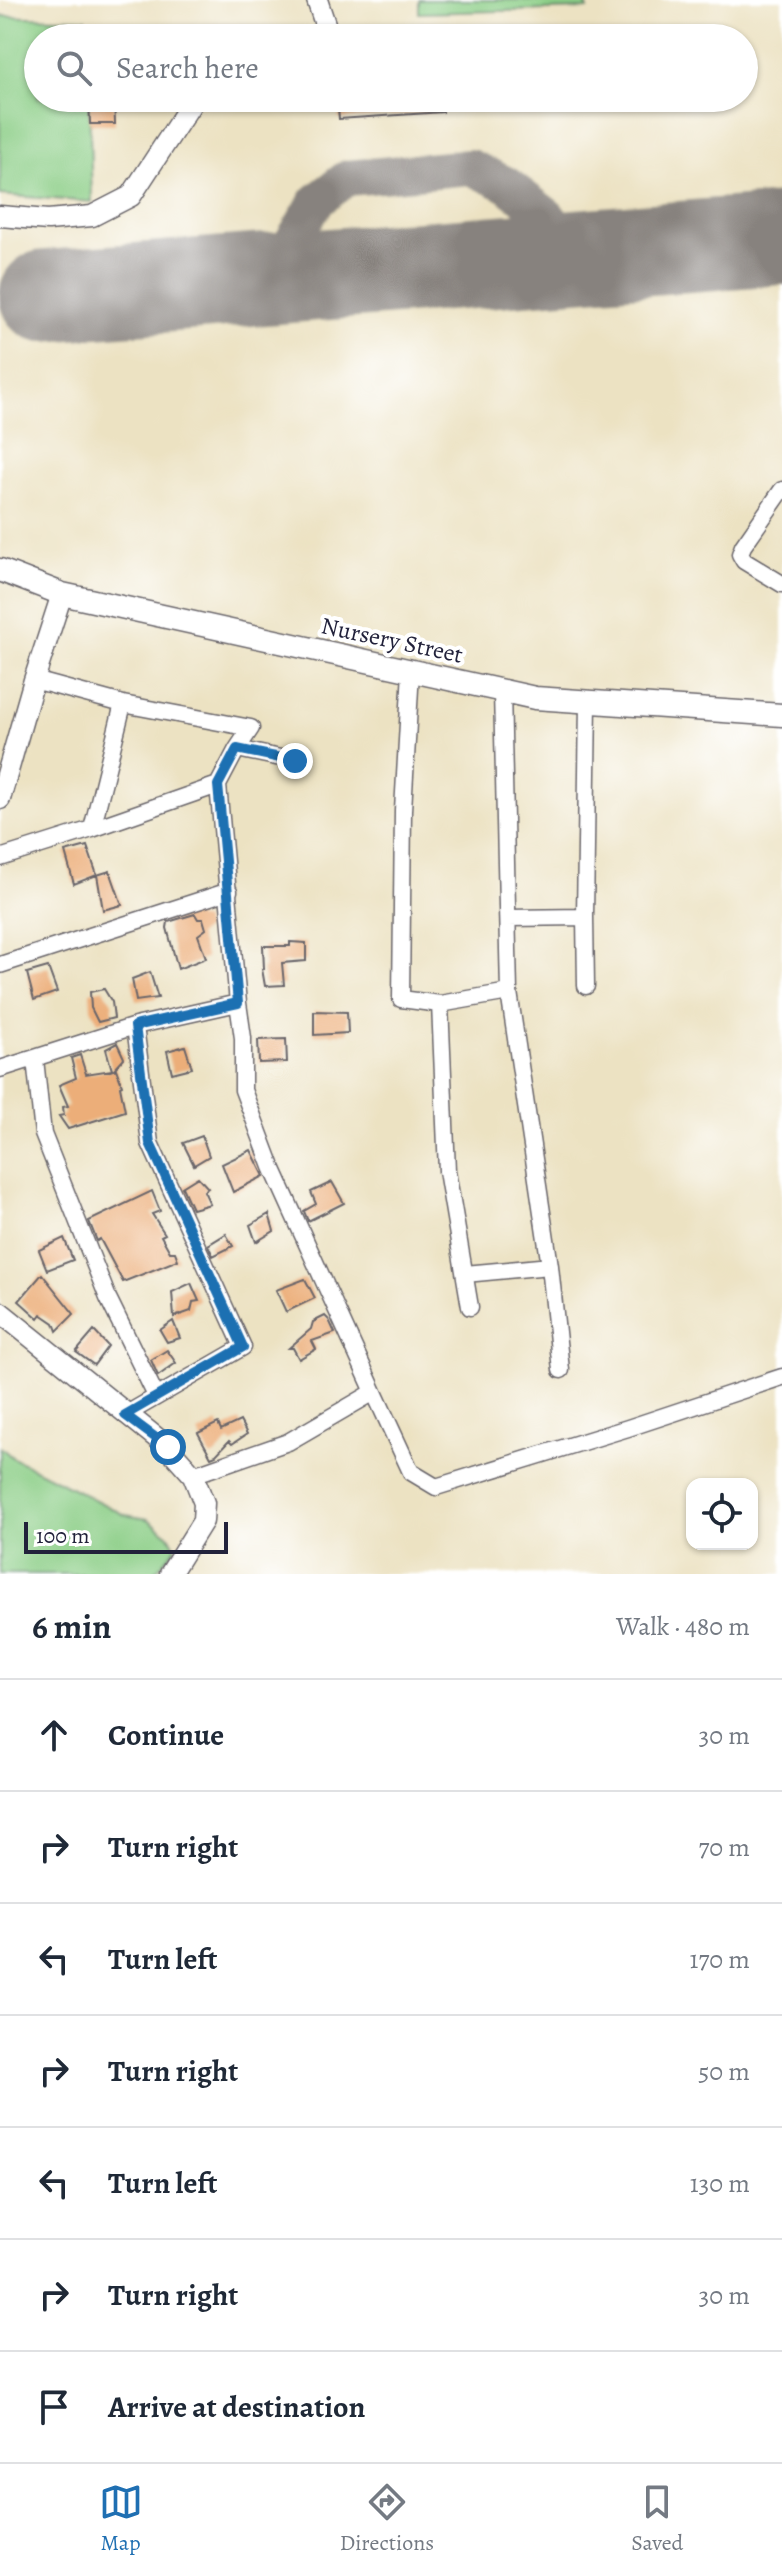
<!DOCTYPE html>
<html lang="en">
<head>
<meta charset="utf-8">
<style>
	:root { --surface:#fff; --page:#f2f2f3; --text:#1f2937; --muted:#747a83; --line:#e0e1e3; --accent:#1f6fb2 }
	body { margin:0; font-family:Alegreya,serif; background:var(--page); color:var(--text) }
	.controls { position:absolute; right:24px; bottom:24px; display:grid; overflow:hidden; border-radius:16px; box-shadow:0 2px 6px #0004 }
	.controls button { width:72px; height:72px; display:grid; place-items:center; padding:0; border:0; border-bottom:2px solid var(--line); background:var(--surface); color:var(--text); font:40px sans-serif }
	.scale { position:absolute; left:24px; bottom:20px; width:204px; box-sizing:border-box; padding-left:8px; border:4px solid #22223b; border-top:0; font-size:22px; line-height:28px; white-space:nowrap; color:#22223b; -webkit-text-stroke:6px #fff; paint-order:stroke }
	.stop { position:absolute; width:24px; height:24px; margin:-18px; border:6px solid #1f6fb2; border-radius:50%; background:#fff }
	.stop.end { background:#1f6fb2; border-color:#fff; box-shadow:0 2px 8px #0008 }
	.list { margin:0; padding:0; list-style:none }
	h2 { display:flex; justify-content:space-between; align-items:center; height:104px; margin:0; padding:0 32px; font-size:34px }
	h2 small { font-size:26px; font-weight:400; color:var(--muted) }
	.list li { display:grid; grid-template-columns:52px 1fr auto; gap:24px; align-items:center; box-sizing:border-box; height:112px; padding:0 32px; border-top:2px solid var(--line) }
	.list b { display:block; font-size:30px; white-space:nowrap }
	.list em { font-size:26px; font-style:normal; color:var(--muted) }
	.icon { flex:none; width:44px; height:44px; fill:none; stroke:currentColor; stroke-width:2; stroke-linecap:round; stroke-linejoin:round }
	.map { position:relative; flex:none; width:782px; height:1574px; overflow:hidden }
	.search { position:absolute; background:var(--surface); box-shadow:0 2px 6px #0004; left:24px; right:24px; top:24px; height:88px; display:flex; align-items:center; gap:20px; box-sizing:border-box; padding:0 28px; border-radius:44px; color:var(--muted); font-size:30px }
	.sheet { height:888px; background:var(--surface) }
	nav { display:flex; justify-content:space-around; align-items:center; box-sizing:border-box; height:112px; border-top:2px solid var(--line); background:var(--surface); font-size:22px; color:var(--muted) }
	nav a { display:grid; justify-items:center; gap:4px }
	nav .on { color:var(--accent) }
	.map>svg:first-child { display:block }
</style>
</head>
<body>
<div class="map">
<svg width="782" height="1574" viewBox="0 0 782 1574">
	<rect width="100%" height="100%" fill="#fff"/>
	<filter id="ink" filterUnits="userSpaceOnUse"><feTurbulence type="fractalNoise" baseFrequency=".0125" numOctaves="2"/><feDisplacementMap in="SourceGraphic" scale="16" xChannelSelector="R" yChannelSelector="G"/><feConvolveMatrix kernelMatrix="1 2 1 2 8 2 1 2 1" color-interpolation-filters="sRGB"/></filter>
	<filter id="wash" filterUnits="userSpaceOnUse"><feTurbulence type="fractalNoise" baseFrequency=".006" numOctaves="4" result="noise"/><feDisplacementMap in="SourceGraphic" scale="32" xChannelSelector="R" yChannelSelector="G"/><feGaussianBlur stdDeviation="1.8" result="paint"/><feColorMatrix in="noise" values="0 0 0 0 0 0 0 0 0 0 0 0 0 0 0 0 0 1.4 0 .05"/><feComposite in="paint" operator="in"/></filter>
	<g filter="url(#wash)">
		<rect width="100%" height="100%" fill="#ece2c2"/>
		<path fill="#8bce86" stroke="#567860" stroke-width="2" d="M419 0H584L588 9 419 13Z
			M0 16 86 19 87 38H38V98H89L92 202 0 195Z
			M0 1447 13 1458 125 1515 148 1519 169 1535 176 1548 153 1574H0Z"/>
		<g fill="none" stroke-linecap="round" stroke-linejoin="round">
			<path stroke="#87827e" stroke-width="36" d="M534 258 548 236V216
				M308 275C299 267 290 259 290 245L317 201 347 178 470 167 506 184 548 216 570 247 580 255
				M258 279 290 245"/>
			<path stroke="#87827e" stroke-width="92" d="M45 296 782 239"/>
		</g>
		<g id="blocks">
			<path fill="#ecae79" d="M89 98H114L115 124H90Z
				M337 98H442L443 112 339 119Z
				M87 846 97 875 74 884 65 852Z
				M110 871 122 905 103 910 97 875Z
				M195 914 198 919H203L206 929 198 935 206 958 178 969 167 928 168 922Z
				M290 942 306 943V961L282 963 284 985 265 986 262 969H264L263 946H290Z
				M48 967 57 992 34 1000 27 973Z
				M150 972 158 998 136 1001 132 979Z
				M104 989 112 1002 114 1018 98 1022 91 1008 90 992Z
				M314 1011 347 1012 348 1033 314 1035Z
				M286 1039 287 1062 259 1063 258 1040Z
				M117 1043 124 1058 113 1070 116 1069 122 1085 120 1086 125 1111 68 1129 59 1116 64 1115 63 1107 68 1106 59 1085 76 1078 71 1058 80 1055 86 1074 112 1070 106 1049Z
				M185 1046 192 1068 172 1073 167 1051Z
				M202 1136 209 1156 194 1165 183 1143Z
				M251 1150 264 1176 233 1192 222 1164Z
				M198 1177 208 1188 204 1191 210 1204 192 1209 182 1187Z
				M332 1182 344 1203 308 1221 304 1211 316 1204 311 1192Z
				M152 1191 160 1211 152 1214 165 1234 161 1236 170 1252H175L178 1260 123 1282 100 1239 97 1241 89 1221Z
				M269 1214 274 1231 256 1242 250 1225Z
				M226 1234 233 1246 213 1256 208 1245Z
				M64 1238 73 1260 47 1270 39 1250Z
				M42 1274 74 1314 57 1331 54 1323 41 1314 38 1318 19 1301Z
				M305 1279 315 1298 286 1312 276 1290Z
				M191 1283 199 1301 193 1302 191 1311 174 1317 172 1292Z
				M325 1316 329 1320 335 1333 312 1341 316 1349 299 1359 293 1348H289L311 1329 313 1322Z
				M173 1321 180 1338 167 1342 160 1330Z
				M94 1331 108 1346 94 1365 76 1352Z
				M167 1350 176 1363 158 1376 151 1360Z
				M240 1421 247 1434 232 1444 229 1441 216 1455 211 1457 198 1433 218 1423 221 1430Z"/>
		</g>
	</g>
	<g filter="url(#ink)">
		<use href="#blocks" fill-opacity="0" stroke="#69656a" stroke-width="2"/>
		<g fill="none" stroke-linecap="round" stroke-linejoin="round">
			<g stroke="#69656a" stroke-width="19">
				<path id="minor" d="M782 490 743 546 740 554 744 561 782 584
					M411 671 403 810 401 999 440 1004 447 1171 470 1307
					M34 680 123 704
					M502 691 509 992 550 1266 561 1370
					M92 829 123 704 251 728 237 749
					M0 858 92 829 218 785
					M508 918 585 917
					M0 965 229 891
					M586 986 585 917 588 702
					M440 1004 509 992
					M135 1026 238 1003 218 785 237 749 295 761
					M35 1059 43 1134 108 1298 156 1396
					M0 1069 135 1026 150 1143 243 1347 125 1415
					M465 1274 550 1266
					M374 1392 411 1472 436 1487 628 1428 782 1377
					M193 1475 288 1442 374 1392 272 1167 243 1090V1038L238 1003"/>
			</g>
			<g stroke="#69656a" stroke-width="23">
				<path id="tertiary" d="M317 0 326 27 322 38
					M0 216 48 220 92 216 131 196 195 98
					M0 799 34 680 62 594
					M0 1312 168 1447 193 1475 204 1503 203 1521 170 1574"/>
			</g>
			<g stroke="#69656a" stroke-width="25">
				<path id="secondary" d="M0 570 62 594 535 698 782 715"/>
			</g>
			<use href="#minor" stroke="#fff" stroke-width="16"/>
			<use href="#tertiary" stroke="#fff" stroke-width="20"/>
			<use href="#secondary" stroke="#fff" stroke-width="22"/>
		</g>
	</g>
	<g fill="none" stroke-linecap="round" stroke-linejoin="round" filter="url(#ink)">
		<path stroke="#1f6fb2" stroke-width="10" d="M168 1447 125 1415 243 1347 150 1143 135 1026 238 1003 218 785 237 749 295 761"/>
	</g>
	<g text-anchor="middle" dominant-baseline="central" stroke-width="8" stroke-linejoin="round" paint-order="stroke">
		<g font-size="24" fill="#22223b" stroke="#fff">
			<text transform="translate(392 640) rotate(12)">Nursery Street</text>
		</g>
	</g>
</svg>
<div class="controls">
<button><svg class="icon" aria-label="locate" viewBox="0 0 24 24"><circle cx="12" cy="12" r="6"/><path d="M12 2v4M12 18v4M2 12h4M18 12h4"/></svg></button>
</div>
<div class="scale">100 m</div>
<div class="stop" style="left:168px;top:1447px"></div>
<div class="stop end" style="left:295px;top:761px"></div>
<div class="search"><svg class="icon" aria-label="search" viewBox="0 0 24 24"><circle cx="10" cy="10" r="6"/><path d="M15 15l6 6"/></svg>Search here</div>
</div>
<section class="sheet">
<h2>6 min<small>Walk · 480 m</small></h2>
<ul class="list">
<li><svg class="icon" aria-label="ahead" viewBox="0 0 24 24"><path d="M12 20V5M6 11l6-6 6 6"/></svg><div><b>Continue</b></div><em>30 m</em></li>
<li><svg class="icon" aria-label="right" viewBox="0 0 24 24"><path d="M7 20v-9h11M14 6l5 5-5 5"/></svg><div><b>Turn right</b></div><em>70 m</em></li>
<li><svg class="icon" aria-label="left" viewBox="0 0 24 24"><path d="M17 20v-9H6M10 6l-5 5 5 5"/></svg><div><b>Turn left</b></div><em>170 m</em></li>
<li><svg class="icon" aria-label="right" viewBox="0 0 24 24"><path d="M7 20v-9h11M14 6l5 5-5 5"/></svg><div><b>Turn right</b></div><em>50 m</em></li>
<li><svg class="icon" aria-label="left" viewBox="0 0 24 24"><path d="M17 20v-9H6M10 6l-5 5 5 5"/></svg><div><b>Turn left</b></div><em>130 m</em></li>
<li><svg class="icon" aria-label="right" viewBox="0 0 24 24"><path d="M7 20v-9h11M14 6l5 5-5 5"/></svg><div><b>Turn right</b></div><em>30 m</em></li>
<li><svg class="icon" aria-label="arrive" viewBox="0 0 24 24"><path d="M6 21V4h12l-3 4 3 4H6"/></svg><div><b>Arrive at destination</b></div></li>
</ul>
</section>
<nav>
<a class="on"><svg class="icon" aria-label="map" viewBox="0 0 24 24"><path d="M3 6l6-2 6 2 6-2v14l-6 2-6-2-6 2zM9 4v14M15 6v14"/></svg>Map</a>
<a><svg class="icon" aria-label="directions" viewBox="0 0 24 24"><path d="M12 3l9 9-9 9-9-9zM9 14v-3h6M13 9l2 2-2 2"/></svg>Directions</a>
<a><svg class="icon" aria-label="saved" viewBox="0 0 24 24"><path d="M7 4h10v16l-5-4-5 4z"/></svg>Saved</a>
</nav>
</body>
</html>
